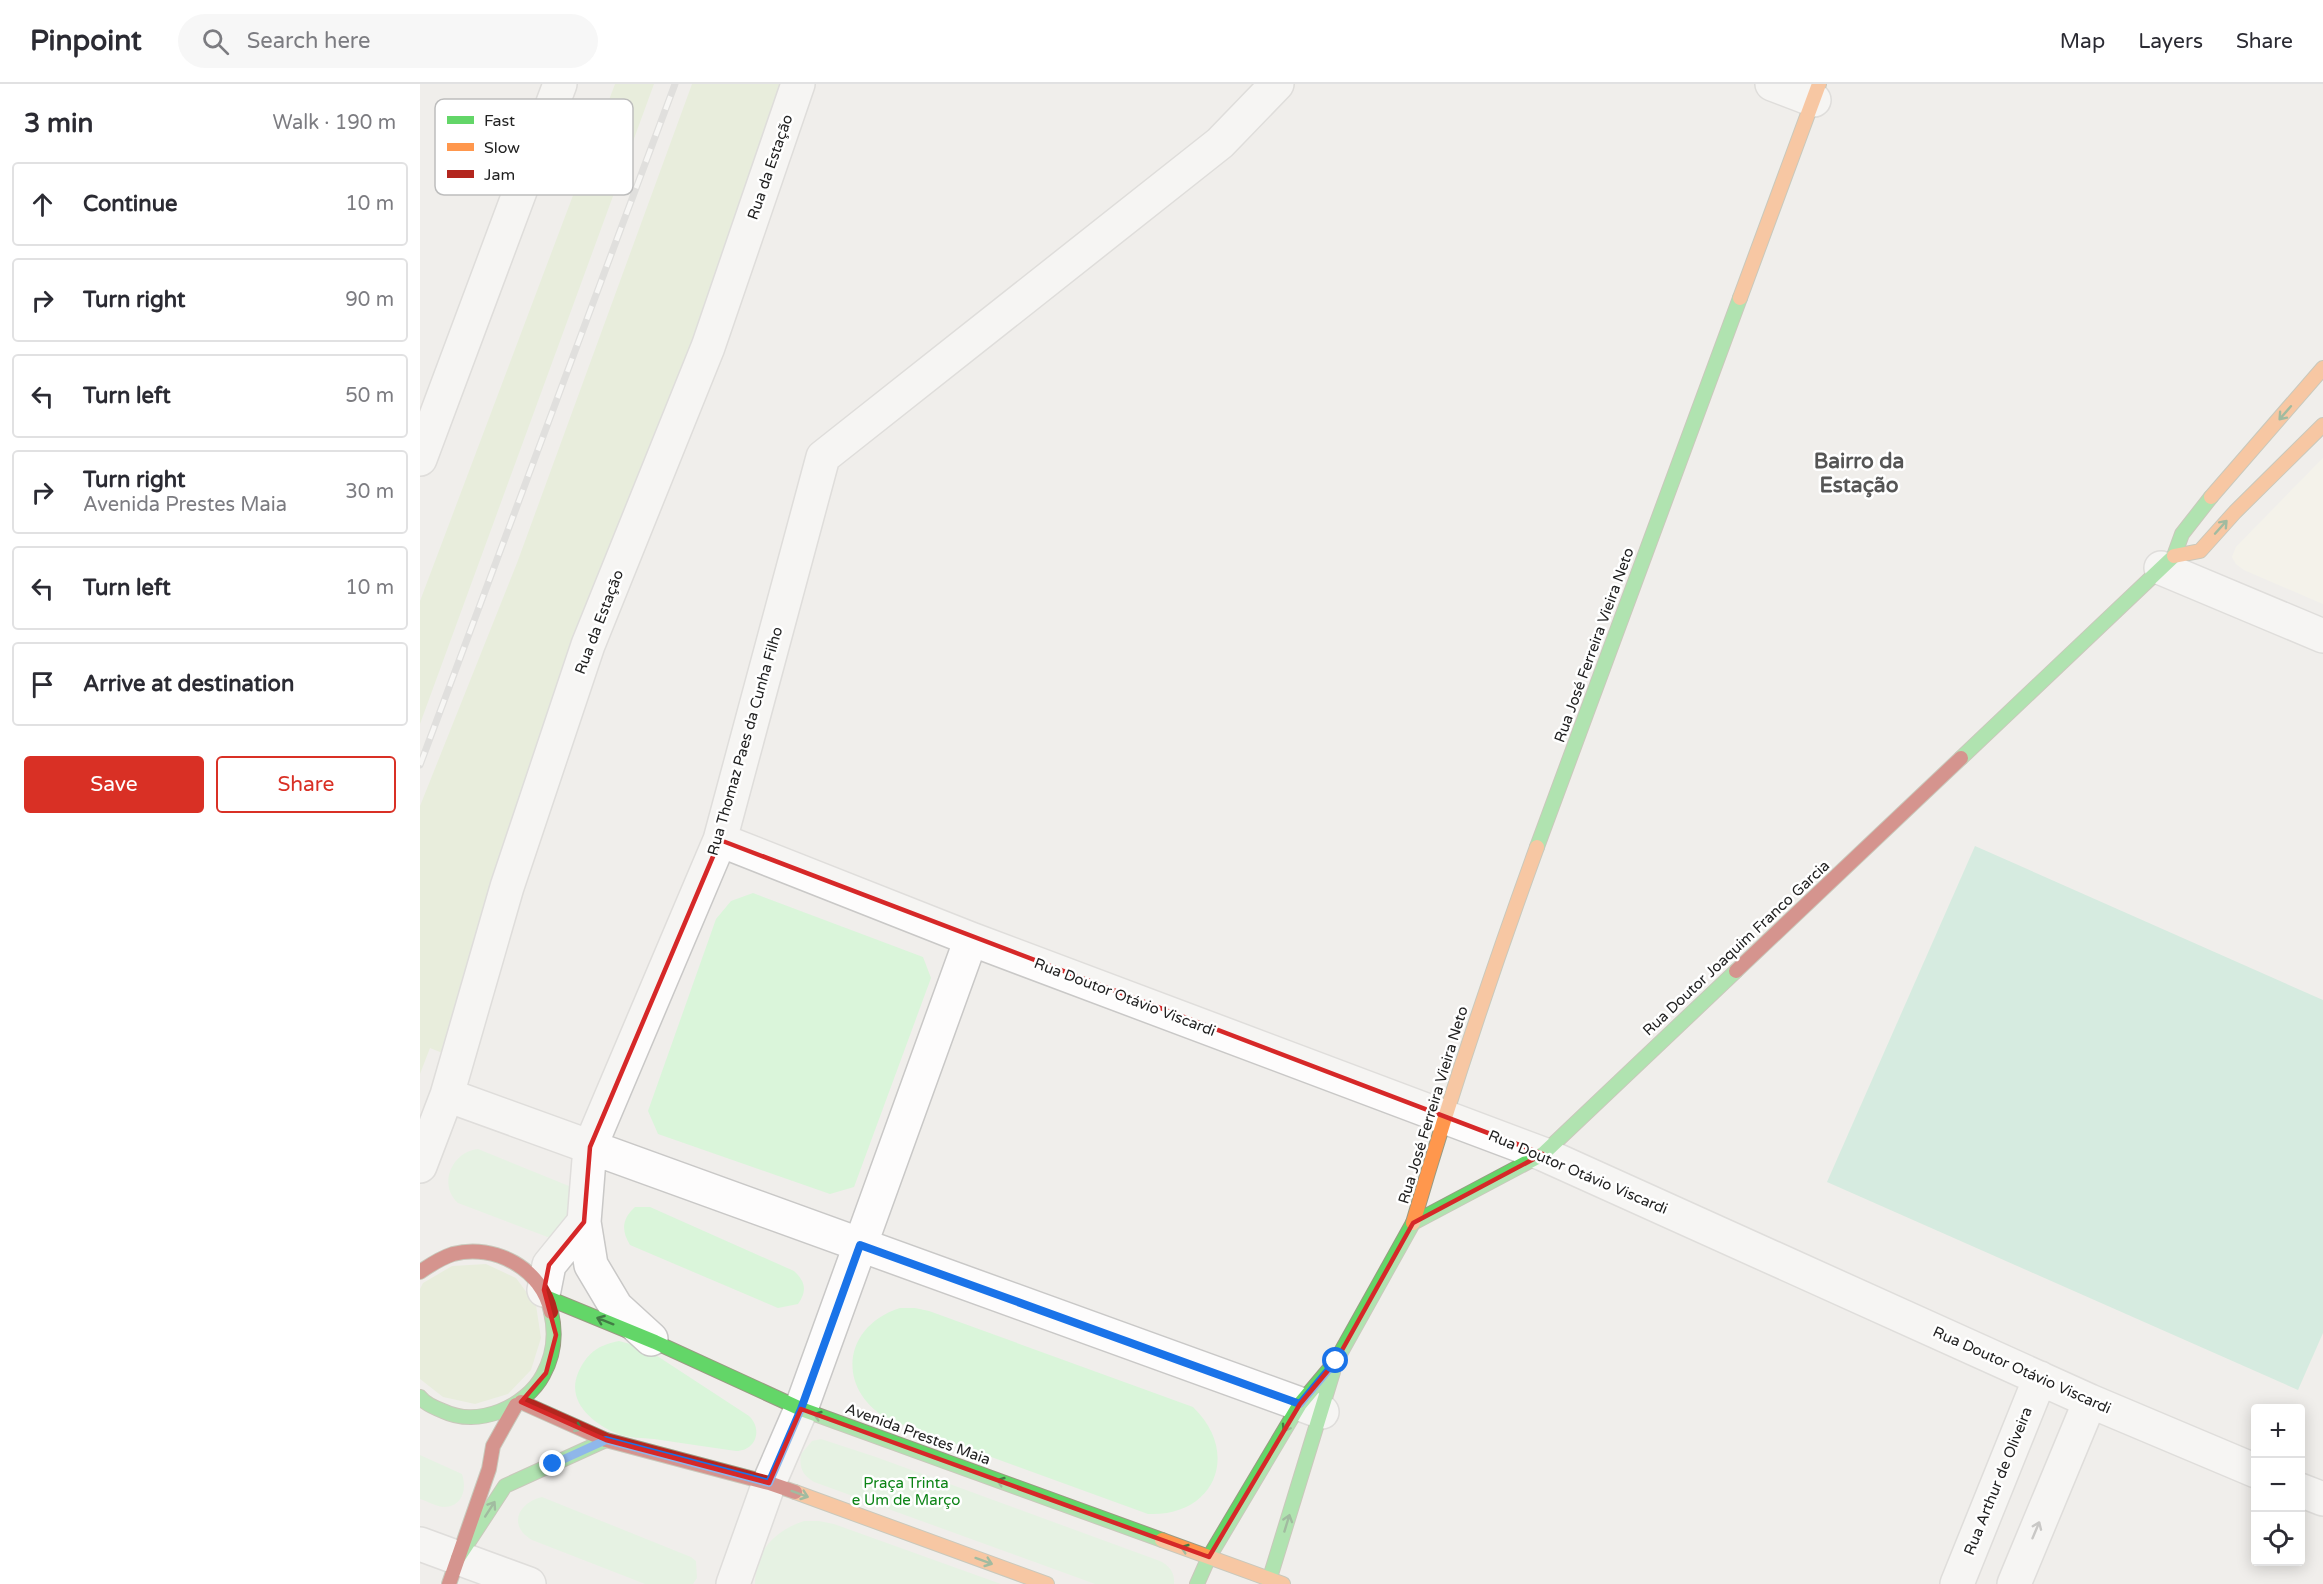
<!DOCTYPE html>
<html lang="en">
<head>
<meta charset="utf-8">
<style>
	:root { --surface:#fff; --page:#f7f7f7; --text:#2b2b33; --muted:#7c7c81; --line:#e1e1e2; --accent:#d93025 }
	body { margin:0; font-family:"Varela Round",sans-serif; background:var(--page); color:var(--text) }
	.controls { position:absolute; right:18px; bottom:18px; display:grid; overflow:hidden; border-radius:6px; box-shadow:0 3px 15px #0003 }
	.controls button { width:54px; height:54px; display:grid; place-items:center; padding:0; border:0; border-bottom:2px solid var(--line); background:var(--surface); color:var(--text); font:30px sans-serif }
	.stop { position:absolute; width:18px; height:18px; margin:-14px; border:4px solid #1a73e8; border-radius:50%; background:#fff }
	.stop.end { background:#1a73e8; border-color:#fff; box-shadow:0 2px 6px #0008 }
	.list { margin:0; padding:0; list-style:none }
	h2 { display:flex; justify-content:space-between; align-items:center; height:78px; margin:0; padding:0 24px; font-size:26px }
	h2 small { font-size:20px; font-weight:400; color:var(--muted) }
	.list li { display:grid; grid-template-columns:39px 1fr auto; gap:18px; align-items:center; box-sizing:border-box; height:84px; margin:0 12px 12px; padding:0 12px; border:2px solid var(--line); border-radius:6px }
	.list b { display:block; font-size:22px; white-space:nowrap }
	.list p { margin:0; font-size:20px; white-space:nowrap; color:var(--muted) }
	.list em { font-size:20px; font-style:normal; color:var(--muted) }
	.actions { display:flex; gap:12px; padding:18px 24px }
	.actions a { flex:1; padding:14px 0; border:2px solid var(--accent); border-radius:6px; text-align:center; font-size:21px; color:var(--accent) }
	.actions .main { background:var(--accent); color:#fff }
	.icon { flex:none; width:33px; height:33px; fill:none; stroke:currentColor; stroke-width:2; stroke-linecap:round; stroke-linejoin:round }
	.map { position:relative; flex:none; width:1903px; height:1500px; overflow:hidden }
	header { display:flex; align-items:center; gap:36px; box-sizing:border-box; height:84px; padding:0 30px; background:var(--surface); border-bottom:2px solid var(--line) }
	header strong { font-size:28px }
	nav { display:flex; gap:33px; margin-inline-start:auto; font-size:21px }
	.search { width:420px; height:54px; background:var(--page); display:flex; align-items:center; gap:15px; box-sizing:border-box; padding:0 21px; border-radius:33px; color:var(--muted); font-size:22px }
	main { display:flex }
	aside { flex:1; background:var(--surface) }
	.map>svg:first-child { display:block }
</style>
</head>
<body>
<header>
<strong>Pinpoint</strong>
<div class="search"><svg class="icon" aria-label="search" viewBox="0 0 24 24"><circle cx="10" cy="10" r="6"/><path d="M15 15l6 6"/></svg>Search here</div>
<nav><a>Map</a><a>Layers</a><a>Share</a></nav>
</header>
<main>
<aside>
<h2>3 min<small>Walk · 190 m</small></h2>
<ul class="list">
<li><svg class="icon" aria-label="ahead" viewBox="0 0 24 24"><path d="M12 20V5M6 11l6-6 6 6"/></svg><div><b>Continue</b></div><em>10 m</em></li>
<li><svg class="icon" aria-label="right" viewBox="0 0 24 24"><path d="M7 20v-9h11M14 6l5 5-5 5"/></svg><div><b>Turn right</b></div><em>90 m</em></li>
<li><svg class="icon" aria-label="left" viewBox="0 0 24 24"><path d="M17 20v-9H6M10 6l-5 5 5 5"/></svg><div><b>Turn left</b></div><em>50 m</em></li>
<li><svg class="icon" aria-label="right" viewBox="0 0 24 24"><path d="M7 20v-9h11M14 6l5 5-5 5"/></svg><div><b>Turn right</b><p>Avenida Prestes Maia</p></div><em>30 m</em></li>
<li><svg class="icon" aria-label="left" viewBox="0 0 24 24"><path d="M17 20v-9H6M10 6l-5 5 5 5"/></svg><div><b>Turn left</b></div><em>10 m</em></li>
<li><svg class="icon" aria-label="arrive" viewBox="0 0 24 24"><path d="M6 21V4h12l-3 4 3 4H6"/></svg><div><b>Arrive at destination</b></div></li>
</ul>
<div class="actions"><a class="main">Save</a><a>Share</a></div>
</aside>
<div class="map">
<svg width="1903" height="1500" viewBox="0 0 1903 1500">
	<rect width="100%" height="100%" fill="#f0eeeb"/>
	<path fill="#f8f7e8" d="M1903 374V520L1824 486 1816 480 1812 473 1816 463Z"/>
	<path fill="#ddeccb" d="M195 0H234L0 640V517Z
		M272 0H364L25 970 10 964 0 990V722L97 479Z
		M66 1180 96 1194 116 1221 121 1254 111 1286 88 1310 55 1320 23 1313 0 1295V1205L3 1199 32 1182Z"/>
	<path fill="#daf5da" d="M333 809 503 873 511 894 434 1103 410 1110 238 1050 228 1027 296 835 311 817Z
		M58 1065 149 1102C158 1126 145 1138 130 1154L38 1119C17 1100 33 1067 58 1065Z
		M215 1123H230L374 1187C386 1198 387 1207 378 1220L358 1224 210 1161C201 1146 202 1135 215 1123Z
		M480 1224H495L509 1227 773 1323C821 1369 795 1433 728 1430L470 1336C416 1307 421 1243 480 1224Z
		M199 1257 225 1264 329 1332C343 1345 336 1367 316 1367 288 1363 261 1359 234 1355 223 1354 208 1354 198 1350 173 1340 146 1318 158 1289 167 1269 178 1261 199 1257Z
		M401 1355 456 1373 740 1477C750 1482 755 1489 754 1500H675L394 1398C382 1391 379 1383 381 1370L392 1357Z
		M0 1371 42 1390C47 1404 43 1423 24 1423 17 1423 7 1417 0 1415Z
		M122 1413 271 1473 276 1477 277 1494 273 1500H225L112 1456C88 1442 97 1419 122 1413Z
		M384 1437H399L414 1440 581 1500H335C335 1467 354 1447 384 1437Z"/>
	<path fill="#b7e6d2" d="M1555 762 1903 916V1249L1878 1306 1407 1098Z"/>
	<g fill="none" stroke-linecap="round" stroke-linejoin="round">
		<g stroke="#c9c8c7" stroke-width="36">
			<path id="street" d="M1352 0 1394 16
				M0 375 140 0
				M1741 484 1903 552
				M300 756 551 855 1123 1070 1670 1317 1836 1387
				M27 1011 902 1328
				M0 1082 27 1011 87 803 168 561 288 263 378 0
				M164 1138 171 1181 196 1223 231 1255
				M124 1206 129 1181 164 1138 170 1063 300 756 403 373 800 59 857 0
				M1880 1406 1903 1415
				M0 1460 109 1500
				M313 1500 349 1399 381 1325 551 855
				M1537 1500 1620 1294
				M1594 1500 1670 1317"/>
		</g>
		<g stroke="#999a82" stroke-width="16">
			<path id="fast" d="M1541 674 1754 472 1762 450 1791 413
				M1117 763 1320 214
				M128 1214 235 1258 381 1325 742 1456
				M0 1313C5 1320 15 1324 23 1327 58 1344 106 1323 123 1291 134 1271 136 1249 131 1228
				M38 1474 85 1402 186 1356
				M777 1500 789 1473 880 1320 916 1277 993 1139 1123 1070 1316 887
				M848 1500 913 1288"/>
		</g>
		<g stroke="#999a82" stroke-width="16">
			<path id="slow" d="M1320 214 1399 0
				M1791 413 1903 284
				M1754 472 1780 467 1815 428 1903 341
				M993 1139C1030 1012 1072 887 1117 763
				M375 1408 627 1500
				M742 1456 863 1500"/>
		</g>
		<g stroke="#999a82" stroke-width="16">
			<path id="jam" d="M1316 887 1541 674
				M0 1188C10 1181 21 1174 33 1170 75 1159 122 1185 131 1228
				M101 1318 186 1356 349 1399 375 1408
				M29 1500 69 1385 73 1362 96 1321"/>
		</g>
		<use href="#street" stroke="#fdfcfc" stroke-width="33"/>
		<use href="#fast" stroke="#63d668" stroke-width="14"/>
		<use href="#slow" stroke="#ff974d" stroke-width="14"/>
		<use href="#jam" stroke="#b3261e" stroke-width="14"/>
		<g stroke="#ccc" stroke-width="7">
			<path id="rail" d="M0 681 255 0"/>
		</g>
		<use href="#rail" stroke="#fff" stroke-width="4.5" stroke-dasharray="14" stroke-linecap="butt"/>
	</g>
	<defs><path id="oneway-shaft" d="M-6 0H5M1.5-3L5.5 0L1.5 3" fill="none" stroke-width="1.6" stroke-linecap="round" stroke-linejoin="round" transform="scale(1.5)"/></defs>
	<g stroke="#427c45">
		<use href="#oneway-shaft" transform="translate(1865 329) rotate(131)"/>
		<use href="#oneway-shaft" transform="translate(1801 443) rotate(-48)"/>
		<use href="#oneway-shaft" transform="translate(185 1237) rotate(-158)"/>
		<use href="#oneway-shaft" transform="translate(402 1333) rotate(-160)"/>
		<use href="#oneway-shaft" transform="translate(868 1340) rotate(121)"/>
		<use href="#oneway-shaft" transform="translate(154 1342) rotate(24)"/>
		<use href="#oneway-shaft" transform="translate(585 1399) rotate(-160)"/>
		<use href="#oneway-shaft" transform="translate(380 1410) rotate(20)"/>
		<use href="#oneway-shaft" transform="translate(70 1425) rotate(-57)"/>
		<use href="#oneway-shaft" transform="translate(867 1439) rotate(-73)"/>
		<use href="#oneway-shaft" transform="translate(769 1466) rotate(-160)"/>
		<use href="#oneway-shaft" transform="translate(564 1477) rotate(20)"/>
	</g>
	<use stroke="#9a9a9a" href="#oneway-shaft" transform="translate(1616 1446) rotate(-67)"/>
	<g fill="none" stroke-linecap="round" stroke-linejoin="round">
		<path stroke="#1a73e8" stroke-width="8" d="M133 1380 186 1356 349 1399 381 1325 440 1161 880 1320 916 1277"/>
	</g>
	<path d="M0 0H1903V1500H0ZM300 756 1123 1070 993 1139 916 1277 880 1320 789 1473 381 1325 349 1399 186 1356 101 1318 126 1289 136 1251 124 1206 129 1181 164 1138 170 1063Z" fill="#f0eeeb" fill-opacity=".55" fill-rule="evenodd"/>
	<path fill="none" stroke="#d62828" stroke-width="4.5" stroke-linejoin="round" d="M300 756 1123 1070 993 1139 916 1277 880 1320 789 1473 381 1325 349 1399 186 1356 101 1318 126 1289 136 1251 124 1206 129 1181 164 1138 170 1063Z"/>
	<g text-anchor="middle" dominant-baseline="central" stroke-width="5" stroke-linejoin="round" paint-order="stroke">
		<g font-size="15" fill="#222" stroke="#fff">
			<text transform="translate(350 83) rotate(-71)">Rua da Estação</text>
			<text transform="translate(179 538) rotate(-69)">Rua da Estação</text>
			<text transform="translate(1174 561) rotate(-70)">Rua José Ferreira Vieira Neto</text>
			<text transform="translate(325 657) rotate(-74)">Rua Thomaz Paes da Cunha Filho</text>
			<text transform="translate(1316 864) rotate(-43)">Rua Doutor Joaquim Franco Garcia</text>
			<text transform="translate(705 913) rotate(21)">Rua Doutor Otávio Viscardi</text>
			<text transform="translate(1013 1021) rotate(-73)">Rua José Ferreira Vieira Neto</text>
			<text transform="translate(1158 1088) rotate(23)">Rua Doutor Otávio Viscardi</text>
			<text transform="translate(1602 1286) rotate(24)">Rua Doutor Otávio Viscardi</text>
			<text transform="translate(498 1350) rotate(20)">Avenida Prestes Maia</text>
			<text transform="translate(1578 1397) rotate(-68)">Rua Arthur de Oliveira</text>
		</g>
		<g font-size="15" fill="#0c8416" stroke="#fff">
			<text x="486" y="1399">Praça Trinta<tspan x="486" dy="17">e Um de Março</tspan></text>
		</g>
		<g font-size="21" font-weight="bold" fill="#555" stroke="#fff">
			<text x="1439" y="377">Bairro da<tspan x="1439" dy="24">Estação</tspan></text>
		</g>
	</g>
	<rect x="15" y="15" width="198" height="96" rx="9" fill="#fff" stroke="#bdbdbd" stroke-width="1.5"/>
	<rect x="27" y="32" width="27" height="8" fill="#63d668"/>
	<rect x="27" y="59" width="27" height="8" fill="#ff974d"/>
	<rect x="27" y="86" width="27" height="8" fill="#b3261e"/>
	<g font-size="16" fill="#222">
		<text x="64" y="42">Fast</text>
		<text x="64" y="69">Slow</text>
		<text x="64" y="96">Jam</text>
	</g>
</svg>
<div class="controls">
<button>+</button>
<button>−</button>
<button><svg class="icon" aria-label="locate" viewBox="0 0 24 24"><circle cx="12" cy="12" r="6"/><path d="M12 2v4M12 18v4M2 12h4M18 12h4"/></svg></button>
</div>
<div class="stop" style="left:916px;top:1277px"></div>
<div class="stop end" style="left:133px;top:1380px"></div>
</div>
</main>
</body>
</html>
